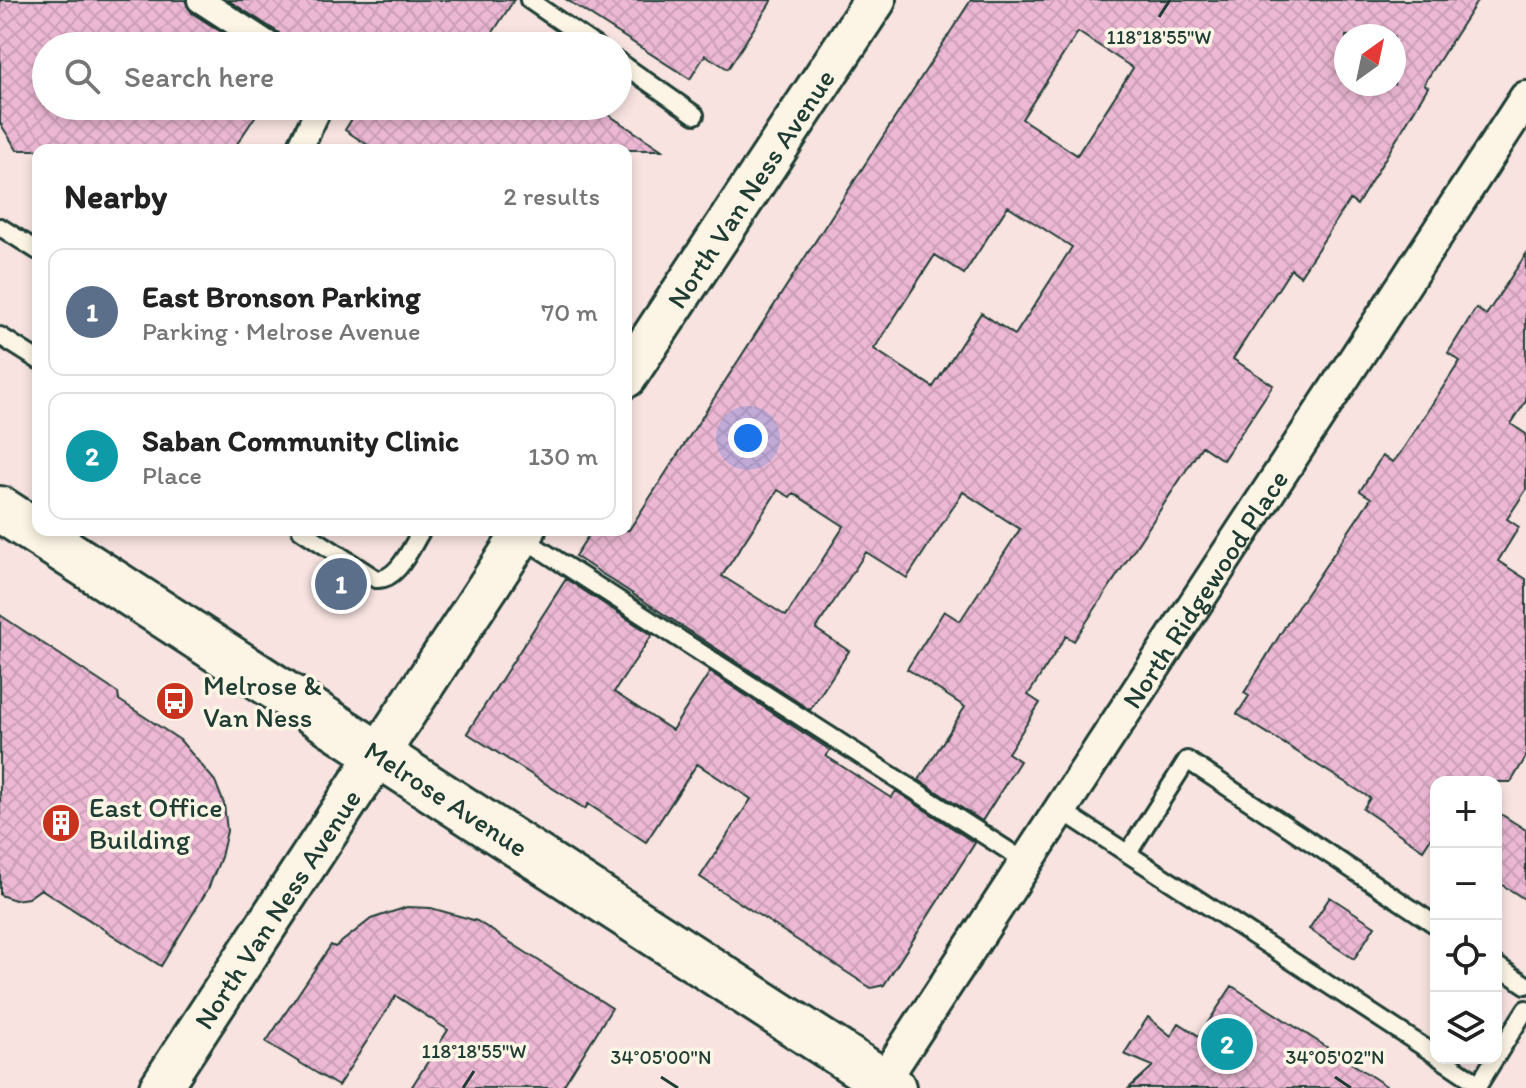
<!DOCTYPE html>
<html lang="en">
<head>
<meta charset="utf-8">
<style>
	:root { --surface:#fff; --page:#f6f6f6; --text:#222; --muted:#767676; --line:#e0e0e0; --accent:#0f766e }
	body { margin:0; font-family:Itim,sans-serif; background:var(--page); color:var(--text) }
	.controls { position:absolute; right:24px; bottom:24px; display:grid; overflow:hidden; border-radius:16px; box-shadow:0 4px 12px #0003 }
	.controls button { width:72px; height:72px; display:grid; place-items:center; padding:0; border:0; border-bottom:2px solid var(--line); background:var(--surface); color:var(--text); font:40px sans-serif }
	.compass { position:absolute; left:1334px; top:24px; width:72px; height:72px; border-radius:50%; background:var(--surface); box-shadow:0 4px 12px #0003; rotate:33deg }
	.you { position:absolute; left:748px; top:438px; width:28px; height:28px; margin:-20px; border:6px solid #fff; border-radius:50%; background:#1a73e8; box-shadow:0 0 0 12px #1a73e833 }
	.badge { display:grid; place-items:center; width:52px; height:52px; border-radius:50%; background:var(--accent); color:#fff; font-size:26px; font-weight:700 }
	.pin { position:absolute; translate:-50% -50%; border:4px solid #fff; box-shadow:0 2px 8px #0006 }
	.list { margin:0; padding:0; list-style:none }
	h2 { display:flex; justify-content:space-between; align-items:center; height:104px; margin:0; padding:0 32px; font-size:34px }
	h2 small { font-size:26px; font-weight:400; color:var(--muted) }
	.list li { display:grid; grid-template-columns:52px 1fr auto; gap:24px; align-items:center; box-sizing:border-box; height:128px; margin:0 16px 16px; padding:0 16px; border:2px solid var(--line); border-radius:16px }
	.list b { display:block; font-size:30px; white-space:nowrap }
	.list p { margin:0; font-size:26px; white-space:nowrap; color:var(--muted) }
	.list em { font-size:26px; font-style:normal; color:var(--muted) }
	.icon { flex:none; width:44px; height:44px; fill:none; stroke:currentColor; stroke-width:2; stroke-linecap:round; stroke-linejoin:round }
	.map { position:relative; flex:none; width:1526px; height:1088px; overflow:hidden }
	.search { position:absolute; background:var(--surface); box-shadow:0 4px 12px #0003; left:32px; top:32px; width:600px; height:88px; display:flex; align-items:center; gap:20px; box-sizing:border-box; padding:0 28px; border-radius:44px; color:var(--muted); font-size:30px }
	.panel { position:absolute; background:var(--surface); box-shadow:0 4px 12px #0003; left:32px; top:144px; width:600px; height:392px; border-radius:16px }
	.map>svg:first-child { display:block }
</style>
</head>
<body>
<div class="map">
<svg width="1526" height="1088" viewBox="0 0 1526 1088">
	<defs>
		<pattern id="building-cross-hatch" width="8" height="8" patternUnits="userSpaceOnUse" patternTransform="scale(2)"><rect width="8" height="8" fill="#edb8d4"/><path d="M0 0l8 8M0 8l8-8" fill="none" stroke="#cb9fb7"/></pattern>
	</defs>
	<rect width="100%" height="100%" fill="#f8e3e0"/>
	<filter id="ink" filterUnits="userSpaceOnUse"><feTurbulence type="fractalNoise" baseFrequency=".0125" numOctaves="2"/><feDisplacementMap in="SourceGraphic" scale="16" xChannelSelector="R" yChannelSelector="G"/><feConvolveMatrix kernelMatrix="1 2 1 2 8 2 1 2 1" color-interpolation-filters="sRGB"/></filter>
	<g filter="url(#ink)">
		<path fill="url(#building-cross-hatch)" stroke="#1f3d34" stroke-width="2" fill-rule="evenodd" d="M0 0H185L192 13 243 46H46V106H262L233 150H17L0 123Z
			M228 0H514L484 46H286L279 33Z
			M567 0H772L728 69 705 55 690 79Z
			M971 0H1478L1424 84 1428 87 1357 205 1350 200 1300 276 1291 269 1233 359 1273 385 1223 460 1202 446 1074 641 1066 636 1028 695 1040 703 1008 753 1020 761 982 821 919 780 965 707 907 669 944 611 960 621 1020 529 963 492 907 578 866 552 816 629 849 651 810 710 575 556 592 530H629ZM1078 32 1133 68 1077 155 1022 119ZM1346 36H1394V84H1346ZM1008 206 1072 247 1015 335 981 313 933 387 874 349 935 255 964 274ZM778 490 790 497 793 493 844 526 786 616 722 576Z
			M360 106H595L662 150H375L345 130Z
			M1526 254V401L1511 424 1526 434V490L1507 519 1519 527 1498 561 1526 579V757L1511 782H1436V830L1423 850 1363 809 1370 798 1237 714 1249 696 1244 693 1289 620 1371 498 1360 491 1382 456 1393 462 1401 452 1460 361 1448 353 1476 308 1486 315Z
			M566 579 652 635 614 692 672 730 710 672 830 750 826 756 891 798 896 791 975 843 884 985 871 988 700 877 751 799 697 764 646 842 588 804 585 809 467 733Z
			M0 615 118 693 119 700 180 740 215 781 224 804 227 831 221 857 208 889 161 966 41 889 28 898 15 900 0 895Z
			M1496 811 1526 830V900L1496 881Z
			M1330 897 1375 926 1354 959 1309 929Z
			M407 907 431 908 477 921 612 1008 562 1088H411L448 1030 396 996 338 1086 266 1042 331 945 335 947 371 919Z
			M1232 986 1356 1066 1389 1088H1129L1153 1066 1124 1054 1148 1017 1171 1036 1179 1023 1199 1036Z"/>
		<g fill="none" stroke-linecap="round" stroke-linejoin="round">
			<g stroke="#1f3d34" stroke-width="22">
				<path id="service" d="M529 0 596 46
					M618 61 695 115
					M0 227 38 251
					M0 336 38 360
					M301 530 376 579C398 581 411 547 422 530
					M521 537 1026 862
					M1061 810 1436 1055
					M1128 853 1187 760 1436 925
					M1496 965 1526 985
					M1496 1057 1526 1009
					M1440 1058 1479 1084 1495 1058"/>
			</g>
			<g stroke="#1f3d34" stroke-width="30">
				<path id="pedestrian" d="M200 0 271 46
					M299 150 320 106"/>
			</g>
			<g stroke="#1f3d34" stroke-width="38">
				<g id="minor">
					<path id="s1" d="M883 1081 1526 98"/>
				</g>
			</g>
			<g stroke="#1f3d34" stroke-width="46">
				<g id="tertiary">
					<path id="s2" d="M626 377 875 0"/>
					<path id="s3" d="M160 1088 525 530"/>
				</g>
			</g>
			<g stroke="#1f3d34" stroke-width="50">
				<g id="secondary">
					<path id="s4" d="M0 509 893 1088"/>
				</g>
			</g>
			<use href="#service" stroke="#fcf5e5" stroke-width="16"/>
			<use href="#pedestrian" stroke="#fcf5e5" stroke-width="24"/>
			<use href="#minor" stroke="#fcf5e5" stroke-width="32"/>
			<use href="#tertiary" stroke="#fcf5e5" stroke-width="40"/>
			<use href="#secondary" stroke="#fcf5e5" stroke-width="44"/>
		</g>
	</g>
	<path fill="none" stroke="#1f3d34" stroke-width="3" d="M1159 17 1170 0M661 1077 678 1088M1335 1077 1351 1088M463 1088 474 1071"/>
	<defs>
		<g id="bus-disc" transform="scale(2)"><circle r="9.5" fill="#c8321e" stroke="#fcf5e5"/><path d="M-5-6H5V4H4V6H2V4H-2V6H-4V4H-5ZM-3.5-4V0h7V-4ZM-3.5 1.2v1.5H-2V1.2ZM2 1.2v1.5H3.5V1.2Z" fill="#fff"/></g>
		<g id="building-disc" transform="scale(2)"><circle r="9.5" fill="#c8321e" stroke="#fcf5e5"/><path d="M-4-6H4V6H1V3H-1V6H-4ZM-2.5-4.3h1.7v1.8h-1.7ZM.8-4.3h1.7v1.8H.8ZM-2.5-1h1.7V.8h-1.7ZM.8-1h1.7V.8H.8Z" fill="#fff"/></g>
	</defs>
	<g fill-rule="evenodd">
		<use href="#bus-disc" x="175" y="701"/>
		<use href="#building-disc" x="61" y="823"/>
	</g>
	<g text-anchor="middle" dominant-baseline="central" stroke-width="7" stroke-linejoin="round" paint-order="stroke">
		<g font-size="28" fill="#1f3d34" stroke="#fcf5e5">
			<text stroke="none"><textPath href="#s2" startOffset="226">North Van Ness Avenue</textPath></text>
			<text stroke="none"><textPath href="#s1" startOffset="588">North Ridgewood Place</textPath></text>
			<text stroke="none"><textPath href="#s4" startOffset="532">Melrose Avenue</textPath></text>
			<text stroke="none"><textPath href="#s3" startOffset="214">North Van Ness Avenue</textPath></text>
		</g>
		<g font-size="28" fill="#1f3d34" stroke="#fcf5e5" text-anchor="start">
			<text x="203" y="685">Melrose &amp;<tspan x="203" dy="32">Van Ness</tspan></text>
			<text x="89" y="807">East Office<tspan x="89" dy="32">Building</tspan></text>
		</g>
	</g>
	<g font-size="20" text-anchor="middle" fill="#1f3d34" stroke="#fcf5e5" stroke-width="7" stroke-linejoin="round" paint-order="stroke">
		<text x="1159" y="44">118°18'55"W</text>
		<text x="474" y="1058">118°18'55"W</text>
		<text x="661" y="1064">34°05'00"N</text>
		<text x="1335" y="1064">34°05'02"N</text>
	</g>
</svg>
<div class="controls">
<button>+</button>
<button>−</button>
<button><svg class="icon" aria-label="locate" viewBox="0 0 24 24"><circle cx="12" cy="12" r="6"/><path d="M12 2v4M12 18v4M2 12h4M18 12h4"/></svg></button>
<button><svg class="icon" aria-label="layers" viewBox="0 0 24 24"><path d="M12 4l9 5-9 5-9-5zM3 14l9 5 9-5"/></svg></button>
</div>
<svg class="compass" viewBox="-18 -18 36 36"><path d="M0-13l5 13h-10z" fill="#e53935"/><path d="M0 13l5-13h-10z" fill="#767676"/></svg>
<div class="you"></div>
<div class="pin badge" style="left:341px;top:584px;background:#5c6f8a">1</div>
<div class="pin badge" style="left:1227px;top:1044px;background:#0f9aa8">2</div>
<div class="search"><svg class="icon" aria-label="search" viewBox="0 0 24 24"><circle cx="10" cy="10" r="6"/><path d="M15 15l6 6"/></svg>Search here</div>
<section class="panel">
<h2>Nearby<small>2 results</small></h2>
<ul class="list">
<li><span class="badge" style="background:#5c6f8a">1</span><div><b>East Bronson Parking</b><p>Parking · Melrose Avenue</p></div><em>70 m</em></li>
<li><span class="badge" style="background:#0f9aa8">2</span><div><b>Saban Community Clinic</b><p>Place</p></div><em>130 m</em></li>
</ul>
</section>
</div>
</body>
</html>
